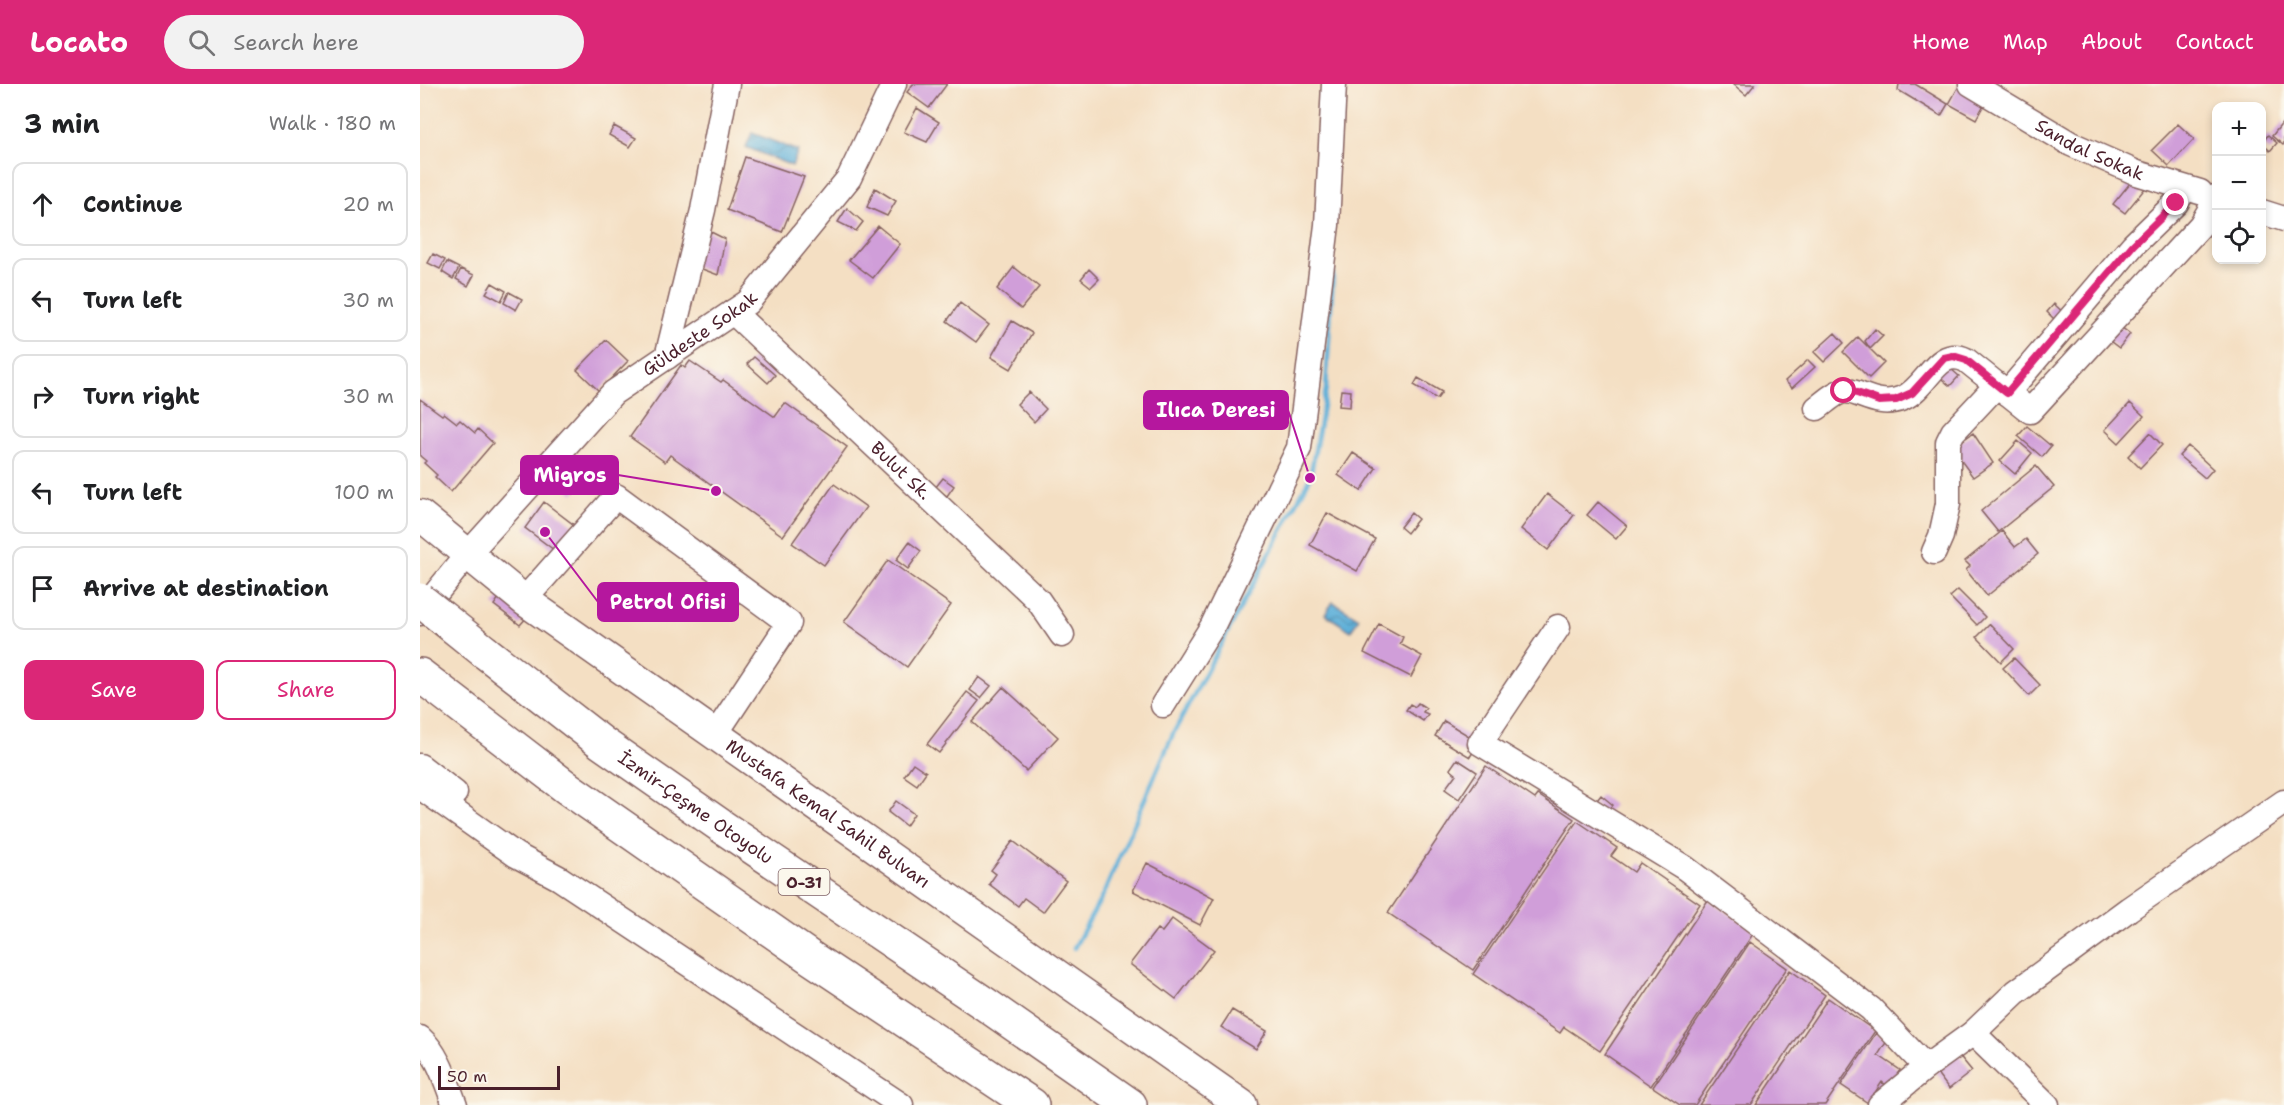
<!DOCTYPE html>
<html lang="en">
<head>
<meta charset="utf-8">
<style>
	:root { --surface:#fff; --page:#f2f2f2; --text:#202124; --muted:#757577; --line:#e0e0e0; --accent:#db2777 }
	body { margin:0; font-family:"Shantell Sans",sans-serif; background:var(--page); color:var(--text) }
	.controls { position:absolute; right:18px; top:18px; display:grid; overflow:hidden; border-radius:12px; box-shadow:0 3px 9px #0003 }
	.controls button { width:54px; height:54px; display:grid; place-items:center; padding:0; border:0; border-bottom:2px solid var(--line); background:var(--surface); color:var(--text); font:30px sans-serif }
	.scale { position:absolute; left:18px; bottom:15px; width:122px; box-sizing:border-box; padding-left:6px; border:3px solid #4a1f2b; border-top:0; font-size:16px; line-height:21px; white-space:nowrap; color:#4a1f2b; -webkit-text-stroke:4px #fbf7ec; paint-order:stroke }
	.stop { position:absolute; width:18px; height:18px; margin:-14px; border:4px solid #db2777; border-radius:50%; background:#fff }
	.stop.end { background:#db2777; border-color:#fff; box-shadow:0 2px 6px #0008 }
	.list { margin:0; padding:0; list-style:none }
	h2 { display:flex; justify-content:space-between; align-items:center; height:78px; margin:0; padding:0 24px; font-size:26px }
	h2 small { font-size:20px; font-weight:400; color:var(--muted) }
	.list li { display:grid; grid-template-columns:39px 1fr auto; gap:18px; align-items:center; box-sizing:border-box; height:84px; margin:0 12px 12px; padding:0 12px; border:2px solid var(--line); border-radius:12px }
	.list b { display:block; font-size:22px; white-space:nowrap }
	.list em { font-size:20px; font-style:normal; color:var(--muted) }
	.actions { display:flex; gap:12px; padding:18px 24px }
	.actions a { flex:1; padding:14px 0; border:2px solid var(--accent); border-radius:12px; text-align:center; font-size:21px; color:var(--accent) }
	.actions .main { background:var(--accent); color:#fff }
	.icon { flex:none; width:33px; height:33px; fill:none; stroke:currentColor; stroke-width:2; stroke-linecap:round; stroke-linejoin:round }
	.map { position:relative; flex:none; width:1864px; height:1021px; overflow:hidden }
	header { display:flex; align-items:center; gap:36px; box-sizing:border-box; height:84px; padding:0 30px; background:var(--accent); color:#fff }
	header strong { font-size:28px }
	nav { display:flex; gap:33px; margin-inline-start:auto; font-size:21px }
	.search { width:420px; height:54px; background:var(--page); display:flex; align-items:center; gap:15px; box-sizing:border-box; padding:0 21px; border-radius:33px; color:var(--muted); font-size:22px }
	main { display:flex }
	aside { flex:1; background:var(--surface) }
	.map>svg:first-child { display:block }
</style>
</head>
<body>
<header>
<strong>Locato</strong>
<div class="search"><svg class="icon" aria-label="search" viewBox="0 0 24 24"><circle cx="10" cy="10" r="6"/><path d="M15 15l6 6"/></svg>Search here</div>
<nav><a>Home</a><a>Map</a><a>About</a><a>Contact</a></nav>
</header>
<main>
<aside>
<h2>3 min<small>Walk · 180 m</small></h2>
<ul class="list">
<li><svg class="icon" aria-label="ahead" viewBox="0 0 24 24"><path d="M12 20V5M6 11l6-6 6 6"/></svg><div><b>Continue</b></div><em>20 m</em></li>
<li><svg class="icon" aria-label="left" viewBox="0 0 24 24"><path d="M17 20v-9H6M10 6l-5 5 5 5"/></svg><div><b>Turn left</b></div><em>30 m</em></li>
<li><svg class="icon" aria-label="right" viewBox="0 0 24 24"><path d="M7 20v-9h11M14 6l5 5-5 5"/></svg><div><b>Turn right</b></div><em>30 m</em></li>
<li><svg class="icon" aria-label="left" viewBox="0 0 24 24"><path d="M17 20v-9H6M10 6l-5 5 5 5"/></svg><div><b>Turn left</b></div><em>100 m</em></li>
<li><svg class="icon" aria-label="arrive" viewBox="0 0 24 24"><path d="M6 21V4h12l-3 4 3 4H6"/></svg><div><b>Arrive at destination</b></div></li>
</ul>
<div class="actions"><a class="main">Save</a><a>Share</a></div>
</aside>
<div class="map">
<svg width="1864" height="1021" viewBox="0 0 1864 1021">
	<defs>
		<pattern id="water-waves" width="16" height="10" patternUnits="userSpaceOnUse" patternTransform="scale(1.5)"><rect width="16" height="10" fill="#5eb0d9"/><path d="M0 5q4-4 8 0t8 0" fill="none" stroke="#508fb0"/></pattern>
	</defs>
	<rect width="100%" height="100%" fill="#fbf7ec"/>
	<filter id="ink" filterUnits="userSpaceOnUse"><feTurbulence type="fractalNoise" baseFrequency=".0167" numOctaves="2"/><feDisplacementMap in="SourceGraphic" scale="12" xChannelSelector="R" yChannelSelector="G"/><feConvolveMatrix kernelMatrix="1 2 1 2 8 2 1 2 1" color-interpolation-filters="sRGB"/></filter>
	<filter id="wash" filterUnits="userSpaceOnUse"><feTurbulence type="fractalNoise" baseFrequency=".008" numOctaves="4" result="noise"/><feDisplacementMap in="SourceGraphic" scale="24" xChannelSelector="R" yChannelSelector="G"/><feGaussianBlur stdDeviation="1.35" result="paint"/><feColorMatrix in="noise" values="0 0 0 0 0 0 0 0 0 0 0 0 0 0 0 0 0 1.4 0 .05"/><feComposite in="paint" operator="in"/></filter>
	<g filter="url(#wash)">
		<rect width="100%" height="100%" fill="#f4dfc3"/>
		<path fill="url(#water-waves)" stroke="#546882" stroke-width="1.5" d="M332 49 378 67 372 82 326 63Z
			M913 518 939 534 931 547 905 530Z"/>
		<g fill="none" stroke-linecap="round" stroke-linejoin="round">
			<path stroke="#5eb0d9" stroke-width="4.5" d="M654 864 684 809 753 650 890 394 906 305 913 190"/>
		</g>
		<g id="blocks">
			<path fill="#d09ed9" d="M493 0H527L509 24 487 8Z
				M1313 0H1335L1326 11Z
				M1479 0H1495L1528 20 1521 32 1478 6Z
				M1539 2 1566 17 1556 35 1529 20Z
				M497 24 519 38 507 58 484 48Z
				M1864 37V60L1863 61 1852 52Z
				M1758 40 1774 55 1749 82 1732 66Z
				M194 42 216 54 210 63 189 51Z
				M1848 51 1857 59 1850 67 1842 59Z
				M325 73 384 93 362 148 307 126Z
				M1715 93 1727 102 1705 129 1693 120Z
				M455 104 476 117 467 132 447 123Z
				M427 124 443 138 436 147 418 138Z
				M458 142 480 160 453 194 429 176Z
				M287 146 305 155 298 191 269 180Z
				M13 170 25 176 20 185 8 179Z
				M27 178 39 184 33 195 22 188Z
				M594 183 619 203 601 225 577 205Z
				M41 185 54 191 48 202 36 195Z
				M669 185 679 195 671 203 661 195Z
				M72 199 86 207 81 217 66 209Z
				M89 208 102 215 96 226 84 219Z
				M540 219 569 241 556 258 527 237Z
				M1634 220 1646 231 1638 239 1627 228Z
				M592 237 612 249 591 285 571 273Z
				M1697 240 1710 250 1699 264 1686 254Z
				M1455 245 1463 252 1450 265 1445 257Z
				M1415 249 1424 259 1404 278 1394 268Z
				M1438 253 1464 279 1449 294 1423 268Z
				M186 256 208 277 179 307 157 286Z
				M334 273 355 291 348 299 327 280Z
				M1388 276 1395 283 1372 304 1365 297Z
				M270 277 301 298 303 296 355 333 365 319 427 363 363 452 250 371 245 378 210 353 261 281 265 284Z
				M1524 279 1539 292 1530 302 1516 290Z
				M998 294 1022 308 1017 315 994 301Z
				M921 306 931 307 930 323 919 322Z
				M609 308 626 325 614 338 597 320Z
				M0 315 22 331 24 329 37 339 40 336 55 349 58 345 73 359 31 408 15 393 17 391 4 379 6 377 0 372Z
				M1710 319 1724 332 1699 359 1685 346Z
				M1607 342 1631 362 1622 373 1598 352Z
				M1553 349 1573 379 1553 393 1532 364Z
				M1730 349 1742 361 1720 384 1708 372Z
				M1598 357 1612 369 1595 390 1580 377Z
				M1768 362 1793 385 1785 394 1759 372Z
				M933 369 956 384 941 407 918 391Z
				M1616 382 1634 403 1578 448 1561 427Z
				M146 384 163 398 154 410 136 396Z
				M523 394 534 402 527 412 515 404Z
				M414 400 446 423 404 481 372 459Z
				M1127 410 1154 431 1128 466 1101 445Z
				M124 418 154 441 134 466 105 444Z
				M1178 418 1207 442 1196 455 1167 431Z
				M907 429 955 455 937 487 890 461Z
				M991 429 998 435 987 449 980 443Z
				M1582 447 1595 463 1606 455 1618 470 1567 512 1546 486 1550 482 1545 477Z
				M489 458 501 467 488 485 476 476Z
				M468 476 531 521 487 583 424 538Z
				M1538 506 1565 533 1557 541 1530 513Z
				M81 511 108 532 100 541 74 521Z
				M959 540 983 553 980 560 1002 572 991 593 944 569Z
				M1570 540 1594 565 1581 578 1557 553Z
				M1594 574 1620 601 1609 612 1583 584Z
				M559 593 571 602 561 614 550 606Z
				M583 603 638 653 606 687 552 638Z
				M547 608 559 617 519 669 507 660Z
				M998 619 1006 624 1003 628 1008 630 1003 637 986 626 990 620 995 623Z
				M1024 637 1059 658 1050 673 1015 652Z
				M1037 675 1057 688 1039 715 1025 705 1036 690 1030 685Z
				M493 679 506 688 497 701 484 692Z
				M1066 682 1115 715 1118 711 1154 735 1053 886 968 829Z
				M1181 711 1193 721 1186 730 1174 720Z
				M476 717 494 730 486 742 468 728Z
				M1157 737 1197 764 1191 772 1214 788 1220 779 1280 820 1180 967 1144 943 1140 949 1053 890Z
				M593 757 646 797 623 828 604 814 598 822 569 800 576 790 571 786Z
				M727 779 794 814 780 841 713 807Z
				M1288 816 1335 847 1231 1002 1185 970Z
				M752 835 794 866 756 915 710 880 737 845 742 848Z
				M1330 858 1367 884 1275 1021H1260L1233 1003Z
				M1370 886 1405 911 1331 1021H1279Z
				M1408 914 1455 947 1405 1021H1336Z
				M812 926 847 947 836 965 801 943Z
				M1456 949 1467 957 1458 971 1480 986 1469 1003 1462 998 1448 1019 1421 1001Z
				M1538 970 1552 987 1529 1005 1516 988Z"/>
		</g>
	</g>
	<g filter="url(#ink)">
		<use href="#blocks" fill-opacity="0" stroke="#866260" stroke-width="1.5"/>
		<g fill="none" stroke-linecap="round" stroke-linejoin="round">
			<g stroke="#866260" stroke-width="27">
				<g id="minor">
					<path id="s1" d="M1551 0 1651 60 1717 89 1780 108"/>
					<path d="M1842 128 1864 135"/>
					<path id="s2" d="M313 228 618 516 642 551"/>
					<path d="M247 273 283 126 307 0"/>
					<path d="M1587 309 1713 161 1756 119 1765 104"/>
					<path d="M1397 324C1404 319 1412 311 1420 308 1435 302 1455 326 1483 314 1508 303 1517 262 1546 276L1610 327 1781 141 1791 124 1795 113"/>
					<path d="M1514 468 1521 452 1528 420V358L1533 348 1577 301"/>
					<path d="M104 516 196 412 369 539 295 651"/>
					<path id="s3" d="M0 529 47 471 193 309 328 218 429 94 474 0"/>
					<path d="M1138 543 1060 659 1265 784 1451 925 1506 983"/>
					<path d="M743 621 792 543 879 364 907 141 914 0"/>
					<path d="M0 682 35 709"/>
					<path d="M0 703 96 771 139 794 481 1021"/>
					<path d="M1553 949 1627 1021"/>
					<path d="M0 954C19 971 26 998 35 1021"/>
					<path d="M1460 1021 1506 983 1553 949 1596 908 1709 825 1864 718"/>
				</g>
			</g>
			<g stroke="#866260" stroke-width="33">
				<g id="major">
					<path id="s4" d="M0 431 104 516 822 1021"/>
				</g>
			</g>
			<g stroke="#866260" stroke-width="36">
				<g id="highway">
					<path id="s5" d="M65 568 182 659 304 744 565 920 710 1021"/>
					<path d="M0 591 146 703 391 874 612 1021"/>
				</g>
			</g>
			<use href="#minor" stroke="#fff" stroke-width="24"/>
			<use href="#major" stroke="#fff" stroke-width="30"/>
			<use href="#highway" stroke="#fff" stroke-width="33"/>
			<g stroke="#866260" stroke-width="36" stroke-linecap="butt">
				<path id="highway-bridge" d="M0 516 65 568"/>
			</g>
			<use href="#highway-bridge" stroke="#fff" stroke-width="33"/>
		</g>
	</g>
	<g fill="none" stroke-linecap="round" stroke-linejoin="round" filter="url(#ink)">
		<path stroke="#db2777" stroke-width="8" d="M1424 307 1437 309 1459 317 1476 316 1492 309 1524 274 1533 272 1546 276 1587 309 1713 161 1756 119"/>
	</g>
	<g text-anchor="middle" dominant-baseline="central" stroke-width="5" stroke-linejoin="round" paint-order="stroke">
		<rect fill="#fbf7ec" stroke="#7f6065" stroke-width="1.5" x="358.5" y="785" width="51" height="26" rx="4.5"/>
		<g font-size="16" font-weight="bold" fill="#4a1f2b">
			<text x="384" y="798">O-31</text>
		</g>
		<g font-size="18" fill="#4a1f2b" stroke="#fbf7ec">
			<text stroke="none"><textPath href="#s1" startOffset="136">Sandal Sokak</textPath></text>
			<text stroke="none"><textPath href="#s3" startOffset="398">Güldeste Sokak</textPath></text>
			<text stroke="none"><textPath href="#s2" startOffset="231">Bulut Sk.</textPath></text>
			<text stroke="none"><textPath href="#s5" startOffset="262">İzmir-Çeşme Otoyolu</textPath></text>
			<text stroke="none"><textPath href="#s4" startOffset="506">Mustafa Kemal Sahil Bulvarı</textPath></text>
		</g>
	</g>
	<path fill="none" stroke="#b5179e" stroke-width="2" d="M890 394L868 326M296 407L198 391M125 448L178 518"/>
	<g fill="#b5179e" stroke="#fbf7ec" stroke-width="2">
		<circle cx="890" cy="394" r="6"/>
		<circle cx="296" cy="407" r="6"/>
		<circle cx="125" cy="448" r="6"/>
	</g>
	<g fill="#b5179e" stroke="#b5179e" stroke-width="2">
		<rect x="724" y="307" width="144" height="38" rx="6"/>
		<rect x="101" y="372" width="97" height="38" rx="6"/>
		<rect x="178" y="499" width="140" height="38" rx="6"/>
	</g>
	<g font-size="20" text-anchor="middle" font-weight="bold" fill="#fff">
		<text x="796" y="333">Ilıca Deresi</text>
		<text x="150" y="398">Migros</text>
		<text x="248" y="525">Petrol Ofisi</text>
	</g>
</svg>
<div class="controls">
<button>+</button>
<button>−</button>
<button><svg class="icon" aria-label="locate" viewBox="0 0 24 24"><circle cx="12" cy="12" r="6"/><path d="M12 2v4M12 18v4M2 12h4M18 12h4"/></svg></button>
</div>
<div class="scale">50 m</div>
<div class="stop" style="left:1424px;top:307px"></div>
<div class="stop end" style="left:1756px;top:119px"></div>
</div>
</main>
</body>
</html>
